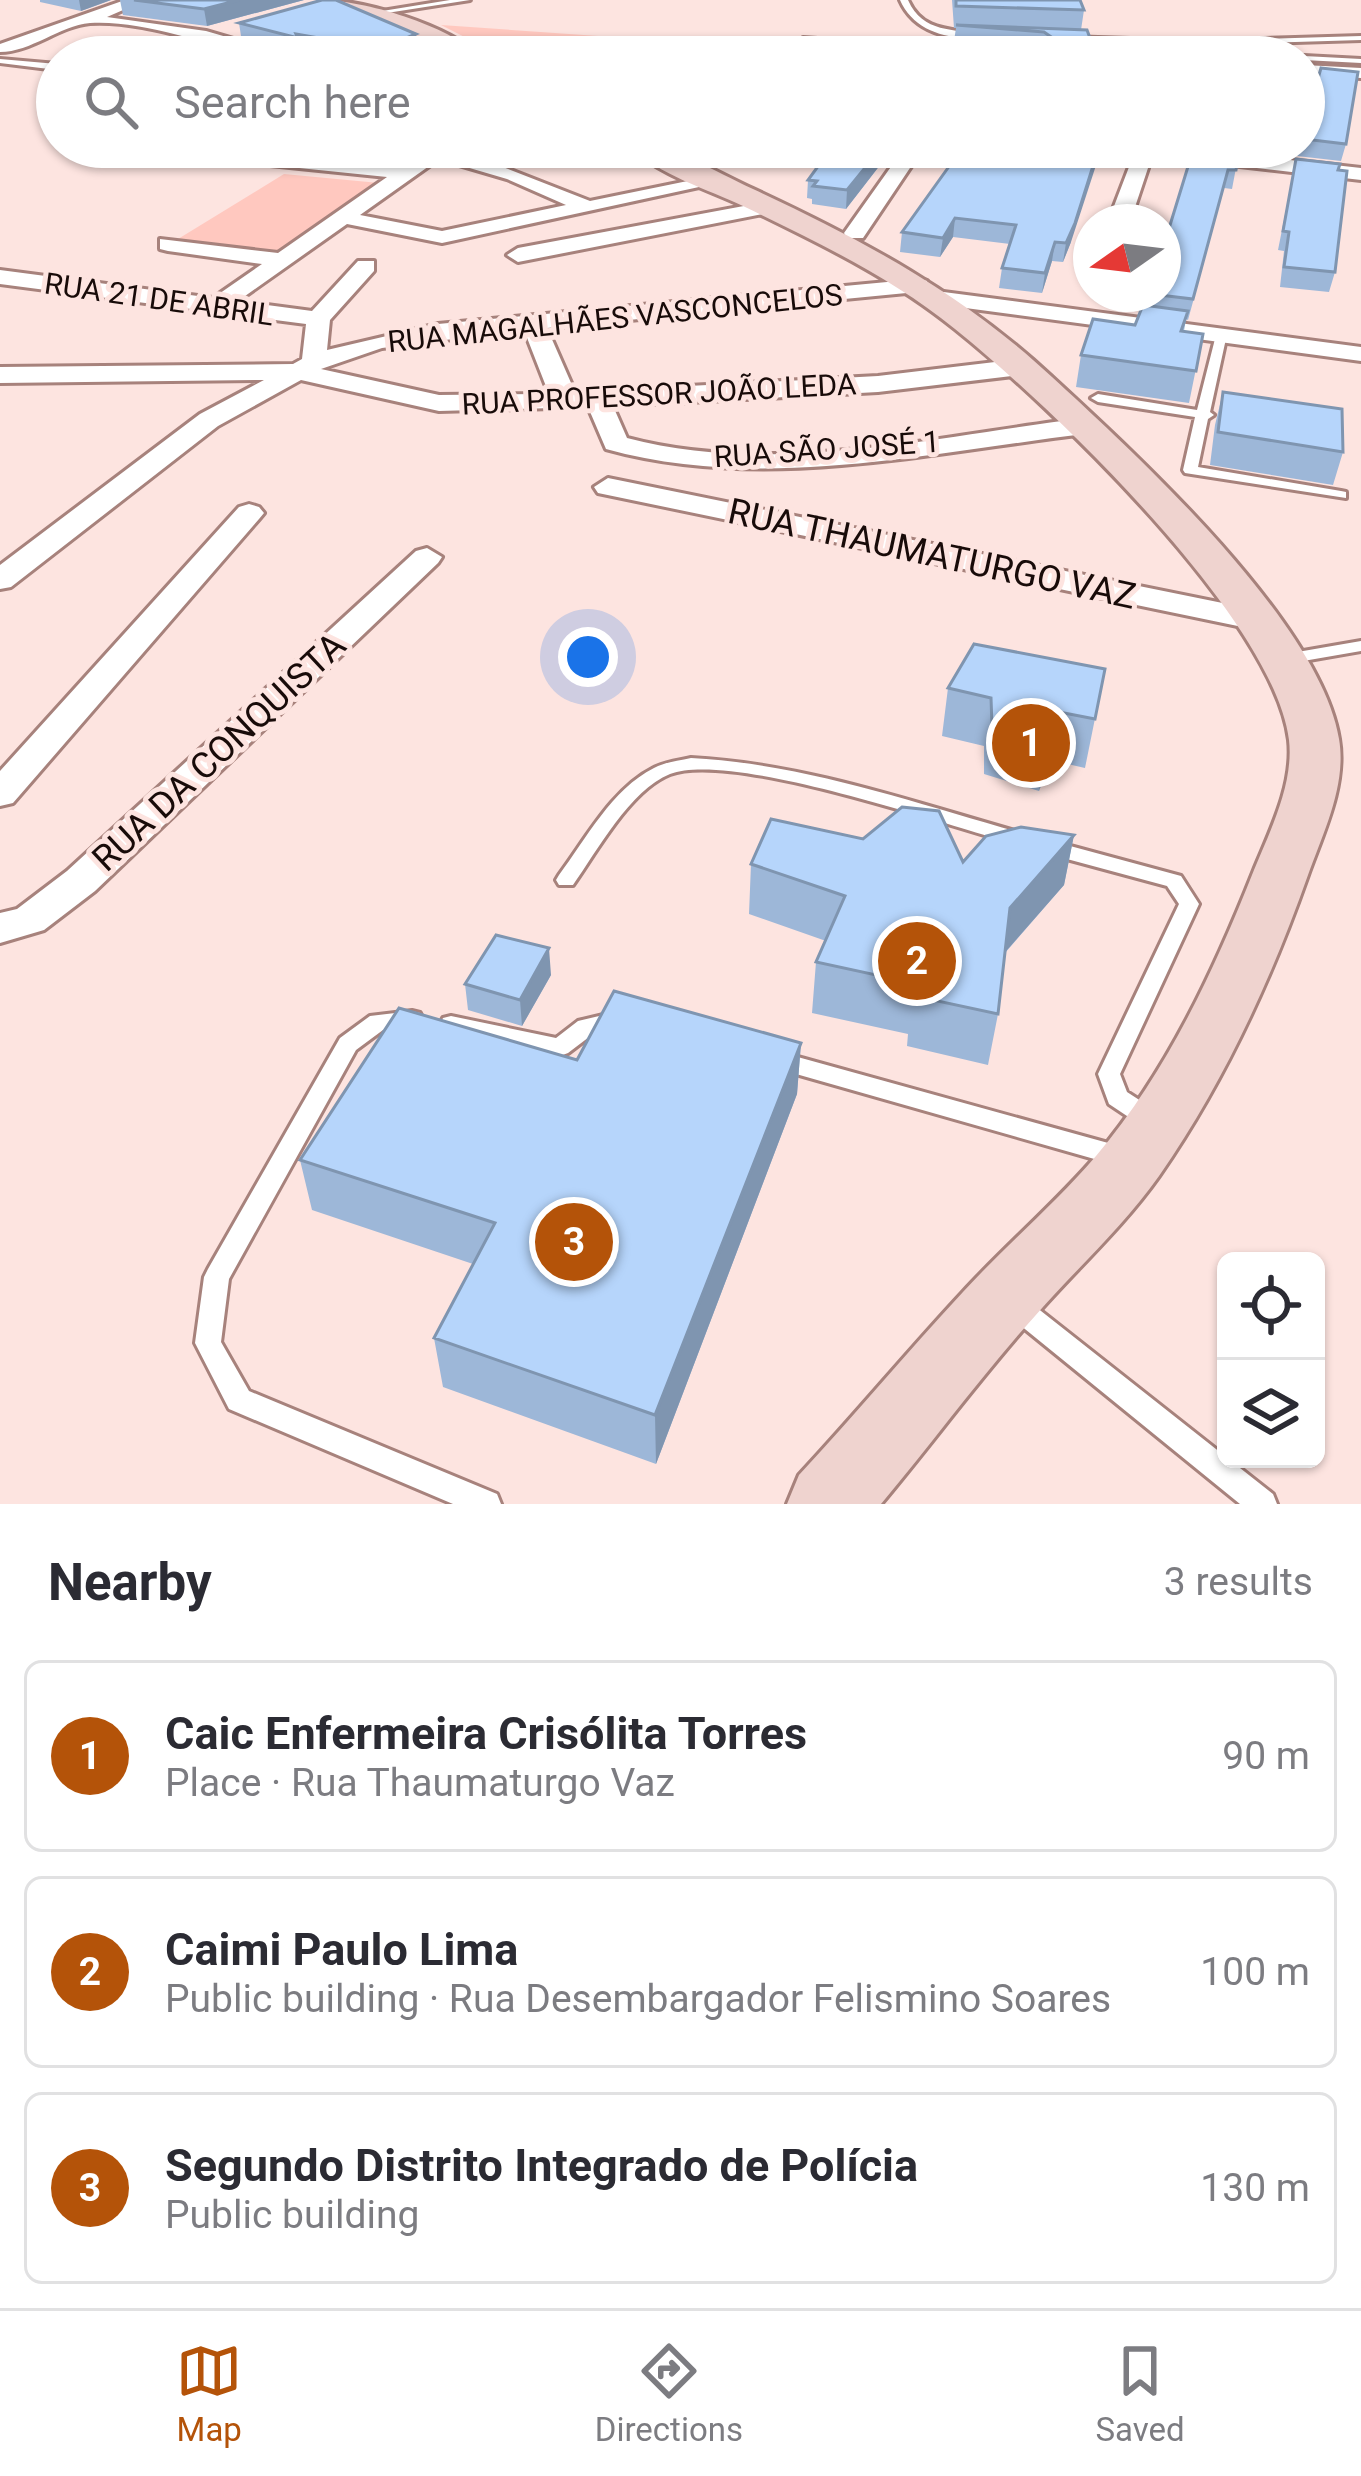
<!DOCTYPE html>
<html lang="en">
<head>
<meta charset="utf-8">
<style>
	:root { --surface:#fff; --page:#f2f2f3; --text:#2b2b33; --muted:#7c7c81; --line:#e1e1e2; --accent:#b45309 }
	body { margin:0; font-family:Roboto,sans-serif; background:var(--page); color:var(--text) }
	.controls { position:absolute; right:36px; bottom:36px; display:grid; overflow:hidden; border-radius:18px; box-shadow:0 3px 9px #0004 }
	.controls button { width:108px; height:108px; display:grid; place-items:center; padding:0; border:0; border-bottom:3px solid var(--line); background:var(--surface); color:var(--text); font:60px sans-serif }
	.compass { position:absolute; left:1073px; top:204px; width:108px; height:108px; border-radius:50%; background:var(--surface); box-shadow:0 3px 9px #0004; rotate:256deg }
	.you { position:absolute; left:588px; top:657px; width:42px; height:42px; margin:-30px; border:9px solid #fff; border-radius:50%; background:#1a73e8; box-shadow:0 0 0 18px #1a73e833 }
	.badge { display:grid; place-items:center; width:78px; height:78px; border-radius:50%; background:var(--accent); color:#fff; font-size:39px; font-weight:700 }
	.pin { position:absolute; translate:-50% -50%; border:6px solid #fff; box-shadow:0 3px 12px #0006 }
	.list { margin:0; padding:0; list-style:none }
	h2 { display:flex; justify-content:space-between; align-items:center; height:156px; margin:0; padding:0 48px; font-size:51px }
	h2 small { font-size:39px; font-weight:400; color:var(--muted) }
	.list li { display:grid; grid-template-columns:78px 1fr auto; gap:36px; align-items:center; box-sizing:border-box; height:192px; margin:0 24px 24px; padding:0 24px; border:3px solid var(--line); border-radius:18px }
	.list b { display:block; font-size:45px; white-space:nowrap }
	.list p { margin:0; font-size:39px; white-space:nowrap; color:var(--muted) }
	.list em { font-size:39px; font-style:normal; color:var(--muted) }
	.icon { flex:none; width:66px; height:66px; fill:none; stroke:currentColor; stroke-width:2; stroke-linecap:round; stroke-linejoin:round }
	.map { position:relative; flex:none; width:1361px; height:1504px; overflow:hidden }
	.search { position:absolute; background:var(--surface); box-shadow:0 3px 9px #0004; left:36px; right:36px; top:36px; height:132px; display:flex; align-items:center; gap:30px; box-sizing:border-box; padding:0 42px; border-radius:66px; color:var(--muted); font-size:45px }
	.sheet { height:804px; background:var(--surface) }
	nav { display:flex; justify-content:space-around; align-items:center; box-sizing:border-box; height:168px; border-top:3px solid var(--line); background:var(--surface); font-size:33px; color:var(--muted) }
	nav a { display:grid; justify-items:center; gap:6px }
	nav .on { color:var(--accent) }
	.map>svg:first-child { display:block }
</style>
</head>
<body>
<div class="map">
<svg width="1361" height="1504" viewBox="0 0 1361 1504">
	<rect width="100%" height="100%" fill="#fde4e0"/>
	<path fill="#ffc8bf" d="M441 25 598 36 574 57H504Z
		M629 37 786 43 769 57H603Z
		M284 174 379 183 273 255 178 239Z"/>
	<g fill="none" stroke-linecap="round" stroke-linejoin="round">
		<g stroke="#a7827c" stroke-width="6">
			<path id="lane" d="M450 0H470L374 15 370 13Z
				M900 0H908C923 34 954 28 983 35 951 42 914 32 900 0Z
				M1361 36V40L1195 45 1062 39 1066 37 1195 41Z
				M1244 49 1292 55 1296 57 1241 53Z
				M1304 56 1361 59V63L1304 60V57H1301Z
				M0 59 57 64V70L0 63Z
				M126 147H138L120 157H114V153Z
				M1217 331 1227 334 1210 412 1214 415 1208 419 1198 467 1341 491 1346 492V498L1185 473 1183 470 1195 417 1098 402 1091 398 1098 394 1197 410Z
				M1361 641V651L1286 664 1278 659 1286 654Z
				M691 758C807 764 918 804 1029 835L1032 840 1022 846C952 827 732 750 670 774 630 790 597 851 573 885H559L556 880 559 875C586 839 612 789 654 768 665 762 678 761 691 758Z
				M1048 840 1181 876 1199 904 1120 1074 1127 1092 1161 1114 1165 1121 1161 1128 1153 1130 1145 1128 1109 1104 1098 1074 1179 904 1167 886 1041 852 1038 847 1041 842Z
				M412 1011 420 1013 423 1019 420 1025 383 1030 356 1050 229 1279 221 1342 249 1391 497 1494 501 1504H453L229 1409 195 1343 204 1277 208 1269 340 1038 370 1016Z
				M616 1012 624 1014 627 1020 624 1026 593 1034 568 1053 560 1056 451 1032 443 1030 440 1024 443 1018 451 1016 556 1038 578 1021Z
				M776 1051 1119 1146 1127 1149 1131 1156 1127 1163 1119 1166 768 1066 765 1060 768 1054Z
				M1013 1292 1022 1296 1273 1494 1277 1504H1240L1004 1312 1000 1304 1004 1296Z"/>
		</g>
		<g stroke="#a7827c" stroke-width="6">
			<path id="street" d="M125 0H146L107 17 206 31 295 57C230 57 154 19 90 23 59 26 31 52 0 52V44Z
				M803 38 862 42 870 47 862 52 807 48 797 57H780Z
				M1304 65 1361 68V78L1304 75Z
				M431 147H452L590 201 712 176 722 182 442 243 347 224 238 301 312 311 358 261H374V271L330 320 327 350 438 324 919 279 927 281V291L547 328 575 392 878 376 1021 359 1034 367 1021 375 878 392 613 406 627 438C772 477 938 436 1084 418L1097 426 1084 434C928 453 761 492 606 449L588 407 439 411 301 380 218 426 11 587 0 589V565L200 414 264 380 0 383V367L293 364 302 359 306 324 0 284V270L213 298 262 264 168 251 160 249V239L278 253 387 177 270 165 260 159 263 155 402 167ZM439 159 507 179 566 205 442 231 360 215ZM524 330 549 394 439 395 321 369 382 348Z
				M905 147H924L863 238H847L844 233Z
				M1114 147H1174L1361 168V180L1152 156 1130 222H1108L1134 154Z
				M766 202 776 208 773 212 518 262 507 255 518 248Z
				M936 291 1361 347V361L928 303 924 298Z
				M608 478 1257 610 1273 620 1257 630 598 493 594 487Z
				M249 504 259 507 264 513 259 519 13 803 0 806V771L239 507Z
				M427 548 442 557 438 563 95 891 44 930 0 943V913L17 909 67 871 416 551Z"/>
		</g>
		<g stroke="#a7827c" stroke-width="6">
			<path id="secondary" d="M320 0C364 0 448 25 481 57H451Z
				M632 147C677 147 712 170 753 189 863 240 963 294 1052 377 1138 456 1320 623 1339 739 1347 785 1323 833 1308 875 1271 980 1223 1084 1159 1176 1123 1227 1076 1269 1035 1316 981 1376 933 1442 881 1504H787L799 1475C855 1415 907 1352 963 1292 1006 1245 1055 1204 1096 1156 1167 1072 1214 971 1254 870 1270 831 1294 784 1289 740 1274 619 1050 405 955 329 891 277 817 242 743 206 710 190 656 174 632 147Z"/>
		</g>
		<use href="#lane" fill="#fff" fill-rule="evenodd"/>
		<use href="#street" fill="#fff" fill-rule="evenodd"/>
		<use href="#secondary" fill="#efd3cf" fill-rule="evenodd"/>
	</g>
	<path fill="#9db7d8" d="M40 0H111L81 11 40 2Z
		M120 0H304L207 26 123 15Z
		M952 0H1080L1084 10 1081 30 1097 57 918 49 993 44 954 41 956 28H954Z
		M239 23 418 47 491 57H353L299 47 300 51 241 36Z
		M1304 128 1346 144 1341 161 1297 156 1299 147H1304Z
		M733 147H894L846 209 812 204V199L807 198 808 180 825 157Z
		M963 147 1071 242 1063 262 1052 261 1042 293 999 288 1002 268 1010 244 953 237 940 257 900 252 902 232Z
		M1239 152 1232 189 1224 188 1188 320 1186 319 1184 331 1203 334 1189 403 1076 387 1081 355 1135 325 1147 306 1163 248Z
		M1296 159 1338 170 1335 272 1329 292 1280 287 1284 251 1278 250Z
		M1223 392 1343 452 1333 485 1210 465 1215 425Z
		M1105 669 1085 768 1050 760 1039 791 984 774V746L942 736 948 688Z
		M1074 835 1064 885 1005 953 998 1014 988 1065 907 1046 908 1034 812 1013 816 962 826 941 749 914 751 864 963 862Z
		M551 975 522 1026 468 1010 465 984Z
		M801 1043 797 1094 656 1464 443 1387 434 1338 473 1264 312 1210 300 1160 577 1060Z"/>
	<path fill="#7f95b0" d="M79 0H111L81 11Z
		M239 0H304L207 26 204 9Z
		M416 34 418 47 406 53V38Z
		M882 147H894L846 209 847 190Z
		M1099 147H1102L1071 242 1063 262 1066 243Z
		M955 218 953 237 940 257 943 238Z
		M1055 242 1052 261 1042 293 1045 273Z
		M1059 712 1050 760 1039 791 1049 743Z
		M1074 835 1064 885 1000 958 1010 908Z
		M549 948 551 975 522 1026 520 1000Z
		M801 1043 797 1094 656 1464 655 1415Z"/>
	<path fill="#b6d5fb" stroke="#7f95b0" stroke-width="3" d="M134 0H239L204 9Z
		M322 0H336L416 34 406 38 405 47 472 48 491 57H427L296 34 298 38 239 23Z
		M956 0H1080L1084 10 956 6Z
		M956 25 1087 30 1097 57H803L821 39 918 49 925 41 1052 46 1057 41 1044 32Z
		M1321 68 1358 72 1346 144 1304 139V128Z
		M832 147H882L847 190 813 186 817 181 808 180Z
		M963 147H1099L1075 223 1066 243 1055 242 1045 273 1002 268 1016 225 955 218 943 238 902 232Z
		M1194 147 1239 152 1236 170H1228L1193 299 1151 294H1163V248Z
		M1296 159 1340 164 1338 170 1347 171 1335 272 1284 267 1289 232 1283 231Z
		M1143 305 1188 311 1181 331 1203 334 1196 371 1081 355 1093 319 1135 325Z
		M1223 392 1342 409 1343 452 1218 432Z
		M974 644 1105 669 1095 719 1059 712 1049 743 992 726 991 698 948 688Z
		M902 807 939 811 963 862 986 836 1021 827 1074 835 1010 908 998 1014 914 996 918 984 816 962 845 896 751 864 771 819 863 839Z
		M496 935 549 948 520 1000 465 984Z
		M614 991 801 1043 655 1415 434 1338 495 1223 300 1160 399 1008 577 1060Z"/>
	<g text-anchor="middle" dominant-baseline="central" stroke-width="10" stroke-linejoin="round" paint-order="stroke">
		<g font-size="30" fill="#180b09" stroke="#fde4e0">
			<text transform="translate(159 299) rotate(8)">RUA 21 DE ABRIL</text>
			<text transform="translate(615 318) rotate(-6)">RUA MAGALHÃES VASCONCELOS</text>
			<text transform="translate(659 394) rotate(-3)">RUA PROFESSOR JOÃO LEDA</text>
			<text transform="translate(827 449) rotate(-4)">RUA SÃO JOSÉ 1</text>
		</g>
		<g font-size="36" fill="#180b09" stroke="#fde4e0">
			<text transform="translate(932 554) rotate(12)">RUA THAUMATURGO VAZ</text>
			<text transform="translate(219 752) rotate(-43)">RUA DA CONQUISTA</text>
		</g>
	</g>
</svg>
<div class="controls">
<button><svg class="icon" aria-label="locate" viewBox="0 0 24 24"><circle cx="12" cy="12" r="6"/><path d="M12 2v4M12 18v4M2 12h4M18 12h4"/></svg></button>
<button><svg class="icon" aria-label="layers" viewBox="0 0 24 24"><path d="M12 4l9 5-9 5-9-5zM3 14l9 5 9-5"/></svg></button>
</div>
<svg class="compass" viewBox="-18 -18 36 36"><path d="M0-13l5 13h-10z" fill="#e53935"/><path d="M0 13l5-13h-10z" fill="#7c7c81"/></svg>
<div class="you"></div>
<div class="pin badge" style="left:1031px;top:743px">1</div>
<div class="pin badge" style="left:917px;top:961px">2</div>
<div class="pin badge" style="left:574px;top:1242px">3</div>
<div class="search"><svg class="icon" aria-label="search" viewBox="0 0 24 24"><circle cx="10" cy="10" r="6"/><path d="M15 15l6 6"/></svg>Search here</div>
</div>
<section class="sheet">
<h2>Nearby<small>3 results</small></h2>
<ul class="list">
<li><span class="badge">1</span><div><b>Caic Enfermeira Crisólita Torres</b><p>Place · Rua Thaumaturgo Vaz</p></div><em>90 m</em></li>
<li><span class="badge">2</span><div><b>Caimi Paulo Lima</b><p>Public building · Rua Desembargador Felismino Soares</p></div><em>100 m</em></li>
<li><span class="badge">3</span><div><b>Segundo Distrito Integrado de Polícia</b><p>Public building</p></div><em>130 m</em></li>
</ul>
</section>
<nav>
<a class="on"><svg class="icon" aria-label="map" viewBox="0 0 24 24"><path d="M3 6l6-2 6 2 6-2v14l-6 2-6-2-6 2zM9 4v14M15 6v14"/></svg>Map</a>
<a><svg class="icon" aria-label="directions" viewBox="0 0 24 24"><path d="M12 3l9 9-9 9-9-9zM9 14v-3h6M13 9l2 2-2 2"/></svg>Directions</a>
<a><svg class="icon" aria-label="saved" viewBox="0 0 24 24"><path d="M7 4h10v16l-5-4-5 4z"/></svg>Saved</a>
</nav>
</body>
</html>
